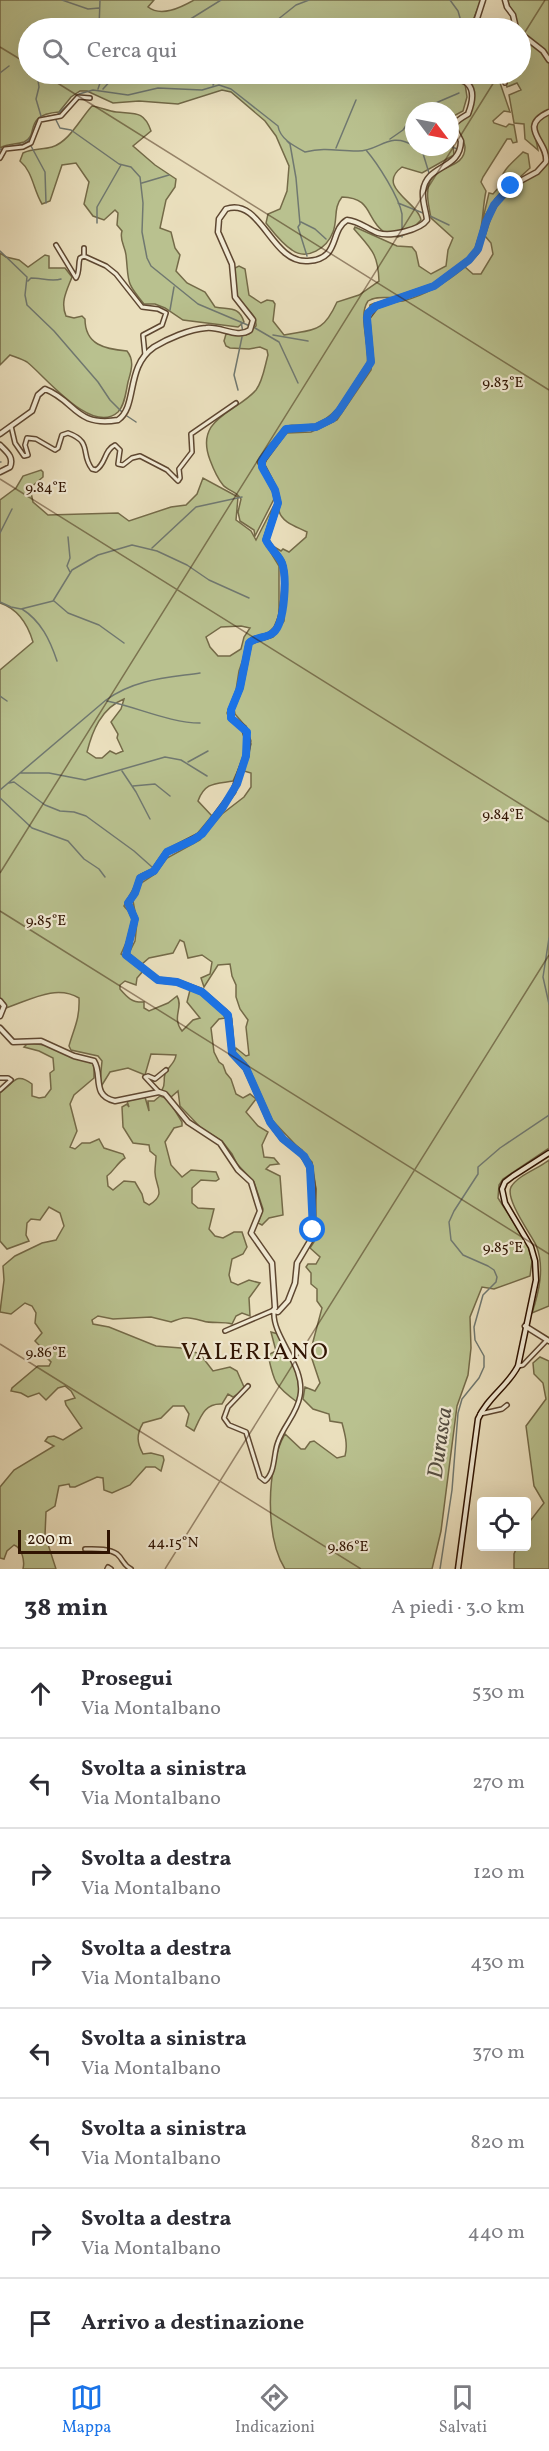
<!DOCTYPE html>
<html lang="it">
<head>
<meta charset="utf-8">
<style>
	:root { --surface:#fff; --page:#f2f2f3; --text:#2b2b33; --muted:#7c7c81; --line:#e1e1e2; --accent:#1a73e8 }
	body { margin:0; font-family:Vollkorn,serif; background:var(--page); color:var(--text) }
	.controls { position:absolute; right:18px; bottom:18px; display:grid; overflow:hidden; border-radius:6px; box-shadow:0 6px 24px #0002 }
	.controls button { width:54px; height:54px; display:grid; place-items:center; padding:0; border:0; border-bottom:2px solid var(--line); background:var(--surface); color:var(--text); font:30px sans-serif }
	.compass { position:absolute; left:405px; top:102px; width:54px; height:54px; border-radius:50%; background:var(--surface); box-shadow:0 6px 24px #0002; rotate:122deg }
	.scale { position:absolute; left:18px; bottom:15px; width:92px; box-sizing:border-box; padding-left:6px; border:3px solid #301402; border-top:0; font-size:16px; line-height:21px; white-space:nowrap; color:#301402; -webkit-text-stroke:4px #f1ead4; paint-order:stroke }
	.stop { position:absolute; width:18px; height:18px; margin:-14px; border:4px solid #1a73e8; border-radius:50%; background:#fff }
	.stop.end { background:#1a73e8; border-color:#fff; box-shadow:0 2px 6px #0008 }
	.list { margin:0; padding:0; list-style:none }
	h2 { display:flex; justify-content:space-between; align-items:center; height:78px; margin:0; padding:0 24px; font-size:26px }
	h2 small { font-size:20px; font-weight:400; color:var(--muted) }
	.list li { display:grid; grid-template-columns:39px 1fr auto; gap:18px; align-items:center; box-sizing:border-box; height:90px; padding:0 24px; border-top:2px solid var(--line) }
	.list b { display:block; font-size:22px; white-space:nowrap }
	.list p { margin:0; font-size:20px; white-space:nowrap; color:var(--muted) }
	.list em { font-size:20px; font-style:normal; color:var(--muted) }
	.icon { flex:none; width:33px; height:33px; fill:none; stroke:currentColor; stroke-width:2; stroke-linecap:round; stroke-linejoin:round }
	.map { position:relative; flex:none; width:549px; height:1569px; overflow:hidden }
	.search { position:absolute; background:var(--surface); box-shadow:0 6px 24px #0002; left:18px; right:18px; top:18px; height:66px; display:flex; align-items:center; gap:15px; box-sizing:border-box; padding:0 21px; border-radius:33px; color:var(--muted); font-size:22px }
	.sheet { height:798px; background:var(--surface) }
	nav { display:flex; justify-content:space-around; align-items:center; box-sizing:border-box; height:84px; border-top:2px solid var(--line); background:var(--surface); font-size:16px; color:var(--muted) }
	nav a { display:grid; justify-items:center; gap:3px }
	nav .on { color:var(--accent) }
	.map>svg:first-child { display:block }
</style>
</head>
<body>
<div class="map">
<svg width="549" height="1569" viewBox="0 0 549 1569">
	<rect width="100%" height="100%" fill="#eadfbd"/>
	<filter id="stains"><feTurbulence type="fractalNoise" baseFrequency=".00333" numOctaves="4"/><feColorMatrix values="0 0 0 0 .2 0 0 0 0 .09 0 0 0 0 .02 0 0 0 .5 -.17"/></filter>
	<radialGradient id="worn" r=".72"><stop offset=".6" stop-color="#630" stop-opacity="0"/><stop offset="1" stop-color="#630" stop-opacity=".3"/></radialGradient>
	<path fill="#b9c18f" stroke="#746a48" stroke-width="1.5" fill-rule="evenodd" d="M0 0H154L148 7C161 17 180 8 194 0H481L470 28H28V74H426L438 79 465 84 467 97 463 111 450 118V111H414V147H450V140L453 145 454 155 422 173 402 167C375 187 418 202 421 220L408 233 398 237C394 236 387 235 384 232 365 218 373 198 342 197 333 208 338 219 333 232 327 248 307 261 292 250 281 243 274 233 266 223L268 214 280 209 287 191 289 166 276 136 265 121 231 92 222 90 178 104 139 101 113 103 87 91H80L71 97 59 112C22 115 40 135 24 142 16 145 8 143 0 148Z
		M507 0H549V57L545 51 527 38 518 28Z
		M521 36 543 52 549 63V110C525 120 535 131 538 150L525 139 524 124 514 123 509 95 521 90 517 83 507 87 504 77 520 74Z
		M451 74H497L510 112 504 111 493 121 494 123 506 127 509 124 514 125 517 142 513 143 511 139H507L483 177 481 182 486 191C482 209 483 235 475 251 464 270 421 292 400 297 389 299 377 295 368 301 357 317 371 345 367 365 354 385 336 421 310 426 301 428 293 422 283 428 277 436 259 456 257 462L273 493 274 499 255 536 254 530 240 521 238 512 241 499C237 491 228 491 223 485 218 479 213 468 210 460 194 418 236 413 256 390 263 381 265 365 268 355L267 350 260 347 249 349 230 348 226 346 224 341 226 334 246 335 256 326C257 313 243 308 238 297 234 289 234 276 235 268L239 266 245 269 249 295 261 303 267 300 273 301 275 304 273 321 284 335C315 329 323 333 337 302L359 295 379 281C378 253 371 249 354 229L355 227 397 246 412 247 416 252 419 266 431 274 446 266 448 250 453 238 431 218C429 207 425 192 430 181 436 164 465 170 465 147 464 138 458 135 456 127L460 121 471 113 473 92 467 79Z
		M92 106C100 107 108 111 116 112 134 114 144 110 151 131L133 146 155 165 176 179 175 187 166 200 160 228 171 232 175 248 180 255 176 271 187 283 205 292 215 307C230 310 239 306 244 322L238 327 183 320 165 308 155 304H144C125 281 129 282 126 255 125 246 119 240 122 231L117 225 118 213 115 210 104 220 93 216 84 204 89 182 76 163 62 165 50 201 42 204C33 189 33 172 20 161L23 153C33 148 42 150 52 147 69 142 80 119 92 106Z
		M549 113V1148L503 1179 499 1185 498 1198 528 1245 532 1261 530 1276 494 1289 482 1287 470 1317 471 1348 468 1375 457 1406 441 1531 432 1569H285C265 1537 266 1467 285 1434L301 1449H305L310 1442 314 1441 337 1458 345 1456C348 1445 345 1434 342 1423L330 1421 329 1414 313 1409 303 1399 305 1387 315 1391 320 1383 310 1353 322 1308 317 1301V1289L311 1284V1273L306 1267 308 1264H316L320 1257 310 1248 314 1242 318 1230 314 1220 316 1189 312 1162 272 1120 246 1063 235 1053 236 1048 246 1056 249 1055 246 1027 248 1020 240 1009 236 997V985L232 976 230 964 218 965 204 987 201 978 210 974 212 962 202 955 188 958 184 942 180 940 173 953 149 958 142 964 129 953 135 941 137 922 133 901 140 884 155 874 167 858 200 840 222 814 244 797 251 787V773L244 771 251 744 248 741 247 728 235 714 234 709 242 690 251 644 273 637 284 621 286 567 284 561 271 545 281 551 283 549 289 552 306 537 307 532C298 527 282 523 279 511 277 503 280 496 276 488 273 481 266 474 265 467 264 457 280 439 287 433L311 432 337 420 371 370 373 353 368 315 370 305C380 300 392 303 403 301 426 295 447 282 465 267L473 274H481L493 254 491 243 485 236C491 217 496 198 514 186 527 177 540 175 548 160 549 143 530 136 539 118Z
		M523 152 528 154 530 168 498 197 482 223 489 193 493 194 500 186C499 172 514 161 523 152Z
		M0 253 6 257 19 260 28 267 45 255 49 256V268H65L72 277C67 290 60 302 66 316L74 318 82 316 85 319C85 345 105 349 127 351 135 361 131 371 128 382 126 391 125 405 118 412 92 436 45 376 27 362 22 359 15 357 10 355L0 365Z
		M41 470 43 472V477L30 488 33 502 48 515 118 513 129 521 171 507 186 505 197 494 203 478 238 497 236 520 251 531 256 540 274 505 263 540 279 566V615L274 627 268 633 250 639 239 671 236 690 227 713 230 721C233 724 239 726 242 729 252 743 239 768 233 781 215 784 205 782 198 801L212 816 196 835 164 851 151 870 141 874 124 906C126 909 129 911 131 914 136 922 125 946 121 954L143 971 137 978 136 985 125 981 120 985V989C127 997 132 1003 144 1002V1008L149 1011 168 1003 177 996C184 1007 171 1017 182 1031L193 1020 200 1018 187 1002 190 990C203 994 221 1005 226 1018L219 1019 211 1028 214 1052 219 1062 223 1065 226 1073 231 1079 236 1094 243 1098 250 1094 256 1099 246 1112 258 1126 268 1132 262 1145 264 1157 274 1158 279 1164 270 1165 266 1169 280 1176 283 1215 269 1218 262 1225 258 1223 263 1209 254 1182 237 1164 232 1154 222 1141 201 1128 180 1106 178 1091 171 1097 162 1090C166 1084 163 1080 165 1074 168 1066 175 1064 176 1055L151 1054 145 1075 128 1068 110 1072 102 1085 100 1082 102 1061 98 1056 71 1050 69 1046C74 1028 80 1019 79 998 56 984 30 1000 6 1008L5 1003 0 999V670L33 642C28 625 18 609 0 603V500L16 488 23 476ZM241 626 250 628 244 637 241 649 230 656H218L210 647 206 637 221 627ZM124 699 121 709 111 722 118 734 117 738 123 751 116 754 110 751 102 758H96L87 752C92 732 101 708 124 699Z
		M28 1043 45 1045 94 1064V1078L74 1095 70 1104 77 1131 70 1147 75 1149 82 1143H90L99 1139 104 1148 123 1154 125 1158C117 1163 115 1170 107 1176L108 1186 113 1190 124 1181 135 1182 142 1194 144 1202 149 1205C168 1194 154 1185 155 1171 155 1166 156 1161 156 1156L150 1151 149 1145 133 1143 123 1127 122 1107 127 1104 129 1107 127 1101 145 1097 149 1111 148 1101H154L160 1096 168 1099 182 1122V1126L174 1128 165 1142 171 1165 182 1177 191 1170 216 1172 219 1179 216 1181 201 1180 192 1188V1203L198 1208 214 1209 209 1229 215 1236 223 1238 234 1232H242L247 1247 243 1254 232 1259 229 1275 231 1282 238 1285 249 1280 260 1283 249 1298 250 1316 242 1313 236 1316 232 1324C222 1321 212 1324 203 1321 188 1317 186 1316 171 1322L151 1317 113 1319 98 1316 92 1320 93 1324 109 1327 156 1346 181 1348 200 1354 213 1371 230 1367 237 1371 244 1387 242 1391 233 1397 228 1394 222 1404C205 1403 201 1416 194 1431L186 1426 189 1414 184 1406H173L161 1418 143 1423C136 1435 137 1443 143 1454L151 1453 163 1456 164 1460 161 1471 155 1467H146L130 1485 112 1493 104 1490 103 1478 97 1477 75 1487H70L69 1484 59 1486 55 1506 46 1512 45 1535 56 1569H23C25 1561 22 1548 14 1545L7 1551 4 1559 0 1558V1487L14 1470 54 1446 45 1441 48 1437 54 1436 63 1440 82 1428 66 1405 65 1401 75 1398 71 1391 65 1386 58 1388 46 1400 39 1393 28 1397 21 1393 11 1391 12 1388 38 1366H49L51 1362 40 1351 39 1345 35 1341 42 1333 35 1323 36 1313 32 1306 25 1303 11 1314 0 1312 4 1280 3 1266 15 1256 42 1243 56 1240 64 1226 60 1213 49 1207 40 1220 31 1219 27 1223 26 1235 29 1241 7 1249 0 1241V1092C14 1084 15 1071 32 1084V1096L39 1098 45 1097 51 1089 50 1073 54 1070 53 1058 39 1051 24 1047Z
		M549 1160V1306L532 1313C539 1292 545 1267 536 1245 530 1233 505 1199 511 1187 518 1175 538 1169 549 1160Z
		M271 1332 278 1334C288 1354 305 1380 297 1402 274 1385 274 1382 268 1355L276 1351Z
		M540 1357 549 1361V1569H514V1554L517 1547 526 1546 527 1525 544 1503 534 1486 526 1426 546 1399 543 1383 534 1374 533 1363Z"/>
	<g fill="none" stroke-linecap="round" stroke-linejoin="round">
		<path stroke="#707870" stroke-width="1.5" d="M62 0 88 9 99 8
			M450 0 458 11 463 28
			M99 28 100 0
			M176 28 221 0
			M267 28 296 5 309 0
			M0 73 9 66
			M37 74 39 87 36 99 41 116
			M213 85 220 74
			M98 89 103 74
			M103 89 113 78 125 74
			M417 111 459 93
			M56 120 60 128 71 130 119 164 131 167 140 177 143 203 142 232 147 258 151 266 198 304 250 326
			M390 139 403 130 414 114
			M287 141 290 144 296 178 300 224 298 227 307 256
			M31 146 45 172 46 203
			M450 146 457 149
			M421 147 429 173
			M429 147H441
			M336 148 356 100
			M0 150C8 144 16 147 24 144 33 140 34 125 39 118L57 115 79 94 93 90 128 95 158 88 202 90 219 85 231 89 278 126C280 139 294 146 305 152 326 147 337 151 357 151 379 152 389 130 414 146
			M366 150C378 164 399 197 402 214 402 219 402 224 402 229
			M142 183 169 175
			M398 203 423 213
			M428 215 449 225
			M301 222 315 229 326 239
			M97 223V207L121 165
			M402 234V237
			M0 251 27 277 25 295 27 305 54 331 98 382 110 400 122 412
			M28 281 31 278C41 278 52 282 61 279
			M170 310 174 287
			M241 322 243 332
			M255 328 279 342 298 383
			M273 335 308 341
			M238 390 234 375 242 337
			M127 416 136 422
			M0 462H1
			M0 533 12 509
			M68 537 70 558 67 566 70 572
			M152 548 196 507 242 497
			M54 601 68 613 99 625 124 643
			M0 602 11 607 21 609 53 601 72 570 98 555 132 545 157 551 187 565 209 580 249 598
			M22 609C41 621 50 640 57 661
			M0 696 7 701
			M107 701C137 707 170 723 200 723
			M188 762 208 751
			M122 771 136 792 150 819
			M21 773H49L85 780 165 757 181 760 207 776
			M9 783 14 782 45 805 60 811 74 812 86 816 134 851 152 867
			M133 786 155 784 170 796
			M0 790 106 700C135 679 166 678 200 673
			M0 798 32 828 68 841 84 859 99 869 105 877
			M549 938 543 977 549 1004
			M440 1569 452 1490 458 1413 462 1399 479 1378 484 1367V1356L475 1340 474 1327 483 1295 496 1282 497 1277 494 1270 488 1266 463 1255 451 1240 449 1222 454 1211 478 1174V1167L500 1148 549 1115"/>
		<g stroke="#5e4731" stroke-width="6">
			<path id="minor" d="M507 28H512
				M520 53 525 59 520 61
				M502 74 505 83
				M0 158 5 149 23 147 31 143 40 120 61 116 78 97 90 98
				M56 245 76 278C80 272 78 264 80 258L84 256V248
				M84 256 106 266 116 274 142 307 158 309 166 313 162 325 143 335 145 355
				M11 426 15 443 24 456 28 455 25 445 27 438 36 439 55 450 58 448 62 435 68 433C93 442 80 454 92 469L96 470C106 464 104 450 115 445L120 450 118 464 123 465 132 458 140 456 167 470 178 481 180 478 179 469 192 452 191 434 236 403
				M0 1078H8L11 1080 0 1090
				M159 1092 145 1077 148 1076 155 1079 166 1070
				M225 1331 274 1310
				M518 1366 523 1365 547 1340
				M248 1386 228 1407 224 1418 229 1425 246 1432 260 1477 265 1481C276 1472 273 1454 278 1442 284 1425 297 1414 300 1396 306 1366 272 1337 274 1312
				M480 1414 502 1409 507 1405
				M85 1549C95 1549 108 1548 117 1554 123 1559 123 1565 131 1569
				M107 1569 108 1567 111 1569"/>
		</g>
		<g stroke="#5e4731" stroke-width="7">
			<path id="tertiary" d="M505 0 507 7 513 15 516 28
				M474 28 483 0
				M520 33 543 51 549 60
				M0 434 32 411 38 395 45 389C76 401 75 427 118 420 138 406 125 367 154 347 167 339 190 329 206 328 221 326 237 339 250 330L253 320 235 297 232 264 218 232 219 219 226 209C262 197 271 264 308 261 341 259 329 231 347 220 359 221 367 229 378 233 390 237 420 230 427 220 426 210 422 202 423 191 427 163 460 171 461 141 453 125 449 125 468 114 482 78 459 79 435 74
				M0 445C7 452 14 457 10 467L0 472
				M0 1001 4 1006 0 1016
				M0 1028 13 1042 41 1041 74 1056 94 1061C103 1075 91 1096 115 1101L159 1092 165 1094 188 1122 220 1143 238 1170 251 1182 260 1211 251 1233 272 1263 275 1308 273 1311 278 1312 288 1301 295 1283 297 1263 313 1236V1189L309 1164 300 1152 283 1139 270 1122 246 1068 232 1053 229 1019 225 1012 201 991 177 982 158 980 126 955 135 919 128 903 135 893 140 878 154 871 167 852 202 834 233 792 246 756 248 741 244 728 231 718V710L240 688 249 643C256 636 267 639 274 632 284 622 287 577 282 563 279 555 270 548 266 540L278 503 275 490 261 463 286 429 316 427 332 419 339 411 371 362 367 318 376 306 434 286 469 260 477 251 488 216 497 201 511 186 537 172 546 162C549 142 516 127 549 112
				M525 1326 549 1341"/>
		</g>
		<g stroke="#301402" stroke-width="7">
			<path id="secondary" d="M458 1569 478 1419C487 1398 508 1386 518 1366L536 1280 535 1261 531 1247 505 1203 502 1189 505 1182 513 1176 549 1153"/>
		</g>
		<use href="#minor" stroke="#f1ead4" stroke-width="3"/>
		<use href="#tertiary" stroke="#f1ead4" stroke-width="4"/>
		<use href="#secondary" stroke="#f1ead4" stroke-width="4"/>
	</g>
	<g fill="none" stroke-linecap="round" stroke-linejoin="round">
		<path stroke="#1a73e8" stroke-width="8" d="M313 1230 310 1167 304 1156 283 1139 270 1122 246 1068 232 1053 228 1015 202 992 177 982 158 980 126 955 135 919 128 903 135 893 140 878 154 871 167 852 193 840 202 834 223 807 237 784 246 756 247 732 231 718V710L240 688 249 643C256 636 267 639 274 632 285 622 287 577 282 563 279 555 270 549 266 540L278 503 275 490 262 467V460L286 429 316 427 332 419 339 411 371 362 367 318 368 313 376 306 434 286 469 260 478 249 486 222 494 205 511 186"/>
	</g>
	<path fill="none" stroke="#301402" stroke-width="1.5" stroke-opacity="0.45" d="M520 40 545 0M0 47 28 64M43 74 549 390M0 479 549 822M0 873 499 74M0 911 549 1254M0 1344 361 1569M165 1569 549 955"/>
	<g text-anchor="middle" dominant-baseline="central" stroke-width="4.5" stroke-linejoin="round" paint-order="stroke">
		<g font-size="22" font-style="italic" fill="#554e42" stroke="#f1ead4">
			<text transform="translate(441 1443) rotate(-82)">Durasca</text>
		</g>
		<g font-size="24" letter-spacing="1.5" fill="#301402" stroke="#f1ead4">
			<text x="255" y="1353">VALERIANO</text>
		</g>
	</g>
	<g font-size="15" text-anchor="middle" fill="#301402" stroke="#f1ead4" stroke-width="4.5" stroke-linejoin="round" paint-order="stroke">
		<text x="503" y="387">9.83°E</text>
		<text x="46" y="492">9.84°E</text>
		<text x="503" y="819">9.84°E</text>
		<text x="46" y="925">9.85°E</text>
		<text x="503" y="1252">9.85°E</text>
		<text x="46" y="1357">9.86°E</text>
		<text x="173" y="1547">44.15°N</text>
		<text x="348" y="1551">9.86°E</text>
	</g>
	<rect width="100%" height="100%" filter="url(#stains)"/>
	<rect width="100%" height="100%" fill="url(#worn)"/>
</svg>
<div class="controls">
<button><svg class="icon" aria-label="locate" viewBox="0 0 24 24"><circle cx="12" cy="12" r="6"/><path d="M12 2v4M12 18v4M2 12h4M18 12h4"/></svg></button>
</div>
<svg class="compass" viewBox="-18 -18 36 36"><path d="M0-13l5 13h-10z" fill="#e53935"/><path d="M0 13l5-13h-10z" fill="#7c7c81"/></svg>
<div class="scale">200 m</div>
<div class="stop" style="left:313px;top:1230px"></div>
<div class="stop end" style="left:511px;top:186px"></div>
<div class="search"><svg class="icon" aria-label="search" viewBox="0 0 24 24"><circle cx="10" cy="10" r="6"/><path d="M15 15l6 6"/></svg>Cerca qui</div>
</div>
<section class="sheet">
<h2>38 min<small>A piedi · 3.0 km</small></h2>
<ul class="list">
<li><svg class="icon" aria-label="ahead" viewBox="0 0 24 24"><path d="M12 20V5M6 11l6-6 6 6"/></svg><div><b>Prosegui</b><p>Via Montalbano</p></div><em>530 m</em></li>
<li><svg class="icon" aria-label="left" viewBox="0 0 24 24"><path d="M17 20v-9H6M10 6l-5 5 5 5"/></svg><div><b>Svolta a sinistra</b><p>Via Montalbano</p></div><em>270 m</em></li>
<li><svg class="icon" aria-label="right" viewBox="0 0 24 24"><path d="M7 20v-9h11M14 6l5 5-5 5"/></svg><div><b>Svolta a destra</b><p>Via Montalbano</p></div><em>120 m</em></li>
<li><svg class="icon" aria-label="right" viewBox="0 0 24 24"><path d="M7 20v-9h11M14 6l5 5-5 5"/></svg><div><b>Svolta a destra</b><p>Via Montalbano</p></div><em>430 m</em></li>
<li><svg class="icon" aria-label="left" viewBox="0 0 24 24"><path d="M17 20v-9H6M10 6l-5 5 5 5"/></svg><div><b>Svolta a sinistra</b><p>Via Montalbano</p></div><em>370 m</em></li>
<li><svg class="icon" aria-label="left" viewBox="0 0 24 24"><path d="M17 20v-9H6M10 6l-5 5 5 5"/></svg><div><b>Svolta a sinistra</b><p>Via Montalbano</p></div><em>820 m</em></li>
<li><svg class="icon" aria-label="right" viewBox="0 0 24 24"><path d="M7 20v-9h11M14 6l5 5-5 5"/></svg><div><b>Svolta a destra</b><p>Via Montalbano</p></div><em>440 m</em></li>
<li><svg class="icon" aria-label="arrive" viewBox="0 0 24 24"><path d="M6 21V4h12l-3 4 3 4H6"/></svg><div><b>Arrivo a destinazione</b></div></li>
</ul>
</section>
<nav>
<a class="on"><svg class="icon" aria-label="map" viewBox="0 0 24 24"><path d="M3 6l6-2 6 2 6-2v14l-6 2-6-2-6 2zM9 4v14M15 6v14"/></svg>Mappa</a>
<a><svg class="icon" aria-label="directions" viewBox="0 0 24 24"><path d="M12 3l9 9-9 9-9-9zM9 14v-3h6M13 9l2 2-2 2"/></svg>Indicazioni</a>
<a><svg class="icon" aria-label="saved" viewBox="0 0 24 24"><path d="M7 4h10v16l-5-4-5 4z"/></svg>Salvati</a>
</nav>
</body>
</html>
